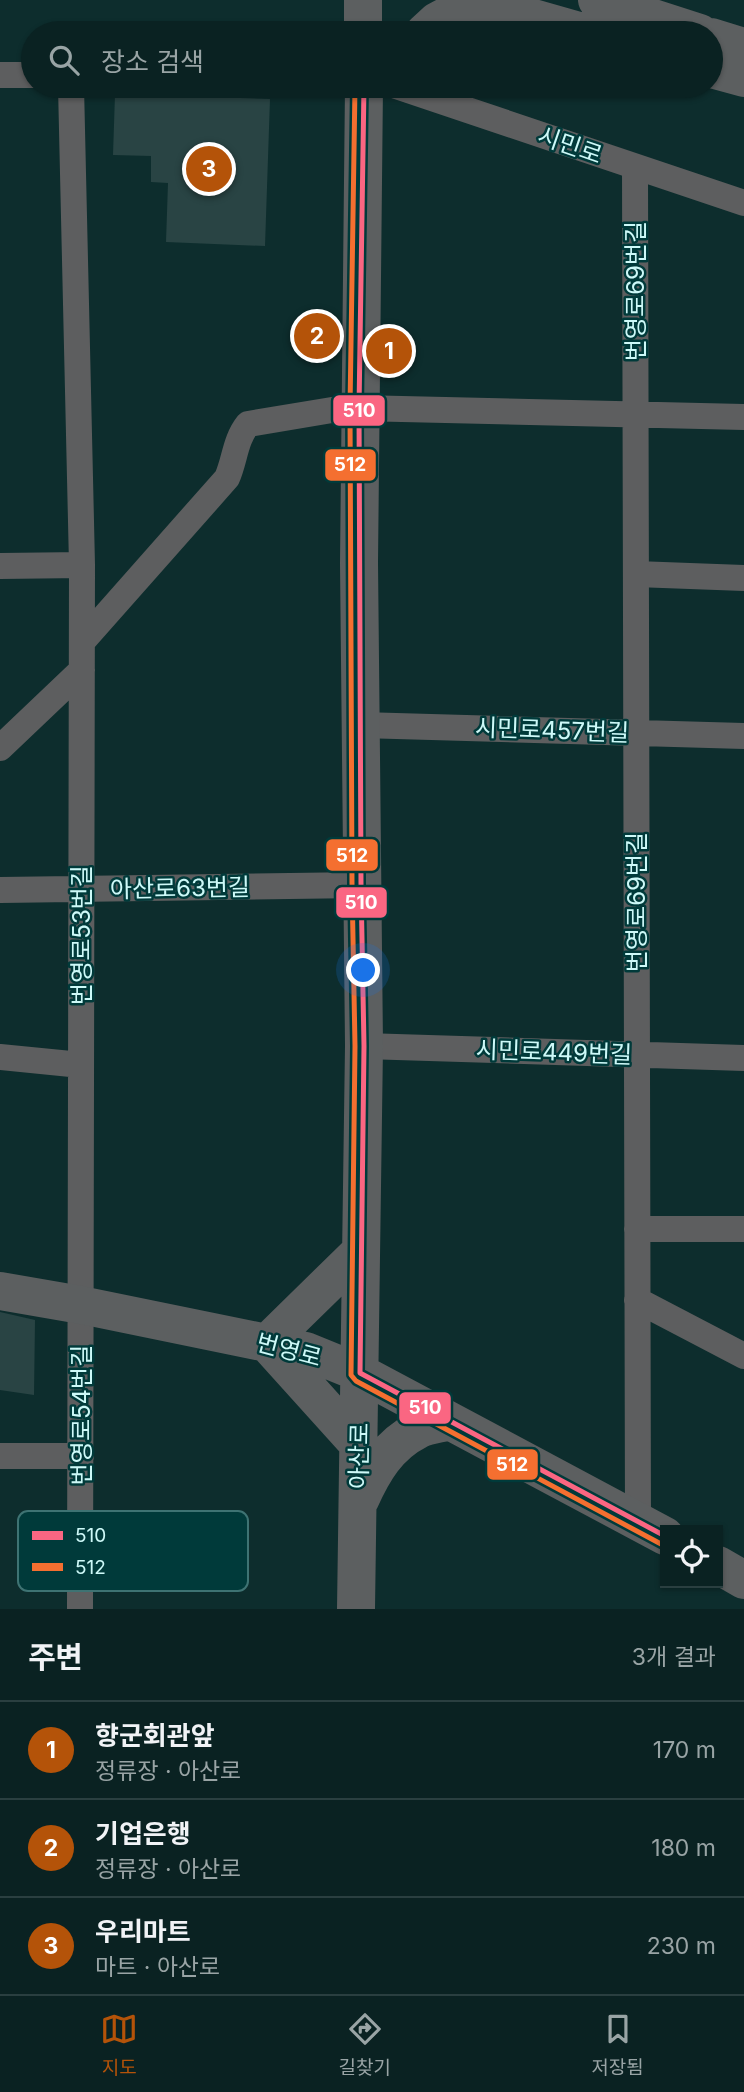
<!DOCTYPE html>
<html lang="ko">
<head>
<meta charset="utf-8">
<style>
	:root { --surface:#0a2222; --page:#182f2f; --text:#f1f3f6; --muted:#99a4a5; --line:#2a3f40; --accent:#b45309 }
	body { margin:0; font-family:Inter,"Noto Sans KR",sans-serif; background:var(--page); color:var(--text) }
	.controls { position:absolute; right:21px; bottom:21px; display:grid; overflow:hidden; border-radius:0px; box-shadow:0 2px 5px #0004 }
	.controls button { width:63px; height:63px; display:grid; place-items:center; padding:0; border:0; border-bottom:2px solid var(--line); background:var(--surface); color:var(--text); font:35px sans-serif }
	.you { position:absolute; left:364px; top:971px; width:24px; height:24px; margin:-18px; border:5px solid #fff; border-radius:50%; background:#1a73e8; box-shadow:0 0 0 10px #1a73e833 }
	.badge { display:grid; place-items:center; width:46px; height:46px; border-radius:50%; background:var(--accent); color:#fff; font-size:23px; font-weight:700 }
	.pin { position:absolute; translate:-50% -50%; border:4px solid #fff; box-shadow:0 2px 7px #0006 }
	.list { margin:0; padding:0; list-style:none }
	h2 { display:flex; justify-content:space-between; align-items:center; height:91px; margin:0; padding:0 28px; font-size:30px }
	h2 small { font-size:23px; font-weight:400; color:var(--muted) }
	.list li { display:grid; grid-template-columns:46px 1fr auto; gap:21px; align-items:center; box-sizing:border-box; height:98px; padding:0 28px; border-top:2px solid var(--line) }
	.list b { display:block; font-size:26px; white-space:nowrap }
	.list p { margin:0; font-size:23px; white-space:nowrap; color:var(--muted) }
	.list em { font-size:23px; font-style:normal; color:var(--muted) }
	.icon { flex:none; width:38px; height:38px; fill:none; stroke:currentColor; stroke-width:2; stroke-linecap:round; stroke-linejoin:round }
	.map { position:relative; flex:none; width:744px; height:1609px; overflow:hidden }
	.search { position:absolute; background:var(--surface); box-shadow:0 2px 5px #0004; left:21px; right:21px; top:21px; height:77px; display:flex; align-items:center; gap:18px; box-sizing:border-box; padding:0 24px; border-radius:38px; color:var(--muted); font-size:26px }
	.sheet { height:385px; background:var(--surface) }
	nav { display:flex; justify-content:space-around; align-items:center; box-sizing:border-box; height:98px; border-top:2px solid var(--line); background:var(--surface); font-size:19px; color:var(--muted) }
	nav a { display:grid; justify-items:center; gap:4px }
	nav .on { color:var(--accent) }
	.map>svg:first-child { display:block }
</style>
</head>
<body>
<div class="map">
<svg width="744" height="1609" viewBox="0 0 744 1609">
	<rect width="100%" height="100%" fill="#0d2d2d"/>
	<path fill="#294444" d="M115 94 270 99 265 246 166 242 168 183 151 182V156L113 155Z
		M0 1312 35 1320 34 1395 0 1390Z"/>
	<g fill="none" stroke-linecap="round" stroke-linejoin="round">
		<path stroke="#5d5e5f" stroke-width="26" d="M0 75H33
			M71 86 82 565 80 1609
			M396 86 744 203
			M635 167 638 1521
			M0 566 82 565
			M636 574 744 578
			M82 642 227 478C235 460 235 440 248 424L332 410 359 408 744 417
			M361 725 744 736
			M0 748 82 670
			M0 890 361 885
			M364 1046 744 1058
			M0 1057 81 1065
			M637 1229H744
			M637 1300 744 1356
			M0 1456H81"/>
		<path stroke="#5c5f60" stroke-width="38" d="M363 0V33
			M470 0 586 33
			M597 0 700 33
			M424 33 437 21 475 1
			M711 37 744 47
			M711 69 744 78
			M0 1291 81 1305 306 1351 360 1373 665 1536
			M359 1445 267 1343 361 1251
			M360 1500C373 1471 388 1445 418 1430 427 1425 440 1424 450 1421
			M718 1565 744 1580
			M356 1609 364 1046 359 563 364 86"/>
		<g stroke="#003a3a" stroke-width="10">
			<path id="bus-1" d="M364 86 359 408 361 885 364 1046 360 1373 665 1536"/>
		</g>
		<g stroke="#003a3a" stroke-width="10">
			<path id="bus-2" d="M355 86 350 408 352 885 355 1046 351 1375 356 1381 661 1544"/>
		</g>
		<use href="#bus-1" stroke="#fa6682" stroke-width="5"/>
		<use href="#bus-2" stroke="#f46f30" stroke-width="5"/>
	</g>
	<g text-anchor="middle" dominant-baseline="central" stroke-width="5" stroke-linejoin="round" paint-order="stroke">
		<g font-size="24" fill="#cdf9f8" stroke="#003a3a">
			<text transform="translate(570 145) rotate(19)">시민로</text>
			<text transform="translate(635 291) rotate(-90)">번영로69번길</text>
			<text transform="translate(552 730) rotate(2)">시민로457번길</text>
			<text transform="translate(180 888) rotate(-1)">아산로63번길</text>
			<text transform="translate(636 902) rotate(-90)">번영로69번길</text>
			<text transform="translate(81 935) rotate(-90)">번영로53번길</text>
			<text transform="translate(554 1052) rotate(2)">시민로449번길</text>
			<text transform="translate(289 1350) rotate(15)">번영로</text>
			<text transform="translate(81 1415) rotate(-90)">번영로54번길</text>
			<text transform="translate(359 1456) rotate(-89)">아산로</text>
		</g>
	</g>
	<rect x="18" y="1511" width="230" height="80" rx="10" fill="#003a3a" stroke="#3e7373" stroke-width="2"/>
	<rect x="32" y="1531" width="31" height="9" fill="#fa6682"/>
	<rect x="32" y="1563" width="31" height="8" fill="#f46f30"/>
	<g font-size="19" fill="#cdf9f8">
		<text x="75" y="1542">510</text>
		<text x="75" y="1574">512</text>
	</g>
	<g stroke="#003a3a" stroke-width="2.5">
		<rect x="332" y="394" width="54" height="33" rx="7" fill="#fa6682"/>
		<rect x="324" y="448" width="53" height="34" rx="7" fill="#f46f30"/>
		<rect x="325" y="838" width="54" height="34" rx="7" fill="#f46f30"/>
		<rect x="335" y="886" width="53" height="33" rx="7" fill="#fa6682"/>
		<rect x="398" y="1391" width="54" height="34" rx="7" fill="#fa6682"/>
		<rect x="486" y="1448" width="53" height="33" rx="7" fill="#f46f30"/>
	</g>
	<g font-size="19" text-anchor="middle" font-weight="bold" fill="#fff">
		<text x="359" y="417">510</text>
		<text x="350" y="471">512</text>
		<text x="352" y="862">512</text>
		<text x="361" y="909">510</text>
		<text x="425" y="1414">510</text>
		<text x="512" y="1471">512</text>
	</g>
</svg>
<div class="controls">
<button><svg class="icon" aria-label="locate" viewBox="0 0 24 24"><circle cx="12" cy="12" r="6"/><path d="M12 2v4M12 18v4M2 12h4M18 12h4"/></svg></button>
</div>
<div class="you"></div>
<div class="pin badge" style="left:389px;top:351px">1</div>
<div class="pin badge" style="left:317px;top:336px">2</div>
<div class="pin badge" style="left:209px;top:169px">3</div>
<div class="search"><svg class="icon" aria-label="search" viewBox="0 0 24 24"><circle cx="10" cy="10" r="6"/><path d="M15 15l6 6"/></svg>장소 검색</div>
</div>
<section class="sheet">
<h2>주변<small>3개 결과</small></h2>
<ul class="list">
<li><span class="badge">1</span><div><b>향군회관앞</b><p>정류장 · 아산로</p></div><em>170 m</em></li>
<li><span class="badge">2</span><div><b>기업은행</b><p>정류장 · 아산로</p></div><em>180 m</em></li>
<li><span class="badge">3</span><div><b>우리마트</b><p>마트 · 아산로</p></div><em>230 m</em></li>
</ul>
</section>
<nav>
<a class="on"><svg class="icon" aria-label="map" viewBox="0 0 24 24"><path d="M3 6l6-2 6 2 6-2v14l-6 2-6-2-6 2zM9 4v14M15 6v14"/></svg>지도</a>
<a><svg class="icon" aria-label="directions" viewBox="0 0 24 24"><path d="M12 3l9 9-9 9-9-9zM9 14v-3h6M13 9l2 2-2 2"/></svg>길찾기</a>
<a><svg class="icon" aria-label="saved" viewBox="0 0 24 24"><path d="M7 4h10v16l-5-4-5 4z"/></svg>저장됨</a>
</nav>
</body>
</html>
